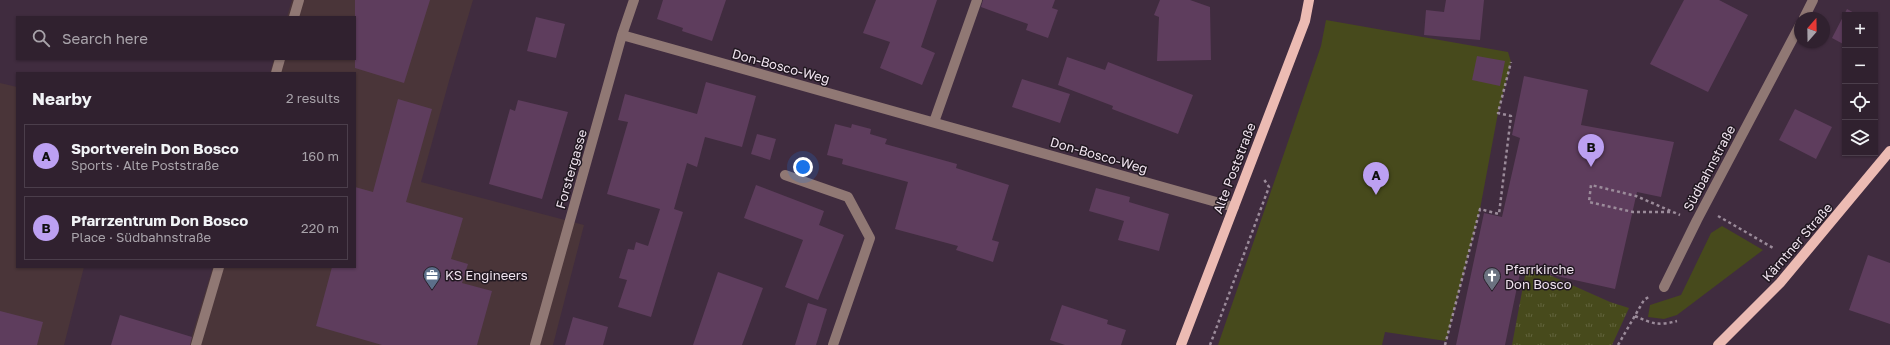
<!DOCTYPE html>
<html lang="en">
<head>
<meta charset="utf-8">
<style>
	:root { --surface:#30212f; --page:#3c2e3b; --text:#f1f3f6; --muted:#a8a3aa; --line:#4b3e4b; --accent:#bca0f2 }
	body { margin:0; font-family:"Golos Text",sans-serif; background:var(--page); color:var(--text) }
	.controls { position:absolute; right:12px; top:12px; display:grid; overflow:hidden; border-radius:0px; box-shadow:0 1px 3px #0004 }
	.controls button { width:36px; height:36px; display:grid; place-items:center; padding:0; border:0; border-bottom:1px solid var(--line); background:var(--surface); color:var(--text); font:20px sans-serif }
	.compass { position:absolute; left:1794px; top:12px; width:36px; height:36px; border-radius:50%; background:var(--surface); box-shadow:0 1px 3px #0004; rotate:20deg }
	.you { position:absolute; left:803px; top:167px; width:14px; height:14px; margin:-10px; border:3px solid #fff; border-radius:50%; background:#1a73e8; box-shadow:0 0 0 6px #1a73e833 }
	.badge { display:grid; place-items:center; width:26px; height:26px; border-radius:50%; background:var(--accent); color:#111; font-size:13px; font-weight:700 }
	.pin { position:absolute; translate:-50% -33px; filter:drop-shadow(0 1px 2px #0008) }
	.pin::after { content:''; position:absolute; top:21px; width:14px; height:12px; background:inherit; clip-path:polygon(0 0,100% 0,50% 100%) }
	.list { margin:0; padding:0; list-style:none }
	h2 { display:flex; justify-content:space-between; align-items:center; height:52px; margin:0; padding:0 16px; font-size:17px }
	h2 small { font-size:13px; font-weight:400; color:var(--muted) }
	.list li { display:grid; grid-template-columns:26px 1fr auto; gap:12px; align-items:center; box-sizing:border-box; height:64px; margin:0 8px 8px; padding:0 8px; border:1px solid var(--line); border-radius:0px }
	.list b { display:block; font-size:15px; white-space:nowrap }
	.list p { margin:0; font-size:13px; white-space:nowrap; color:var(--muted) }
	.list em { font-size:13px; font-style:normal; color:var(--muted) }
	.icon { flex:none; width:22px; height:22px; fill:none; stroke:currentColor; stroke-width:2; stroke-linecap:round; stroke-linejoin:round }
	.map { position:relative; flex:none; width:1890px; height:345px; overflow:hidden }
	.search { position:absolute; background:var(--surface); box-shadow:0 1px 3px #0004; left:16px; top:16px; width:340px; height:44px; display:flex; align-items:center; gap:10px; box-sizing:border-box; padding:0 14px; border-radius:0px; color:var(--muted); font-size:15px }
	.panel { position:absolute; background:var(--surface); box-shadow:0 1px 3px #0004; left:16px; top:72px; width:340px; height:196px; border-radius:0px }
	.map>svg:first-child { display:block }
</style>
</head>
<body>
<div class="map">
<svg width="1890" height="345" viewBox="0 0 1890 345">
	<defs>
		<pattern id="park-tufts" width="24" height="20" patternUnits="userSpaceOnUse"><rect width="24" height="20" fill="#474a1c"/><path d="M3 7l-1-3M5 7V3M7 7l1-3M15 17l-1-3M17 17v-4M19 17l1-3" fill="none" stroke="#62643d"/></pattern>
	</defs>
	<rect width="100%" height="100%" fill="#402c3f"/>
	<path fill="#4a3539" d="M292 0H473L449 81 421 182 584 225 553 345H189L213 267H355V73H270L274 59H355V17H287Z
		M0 83 17 87V267H84L64 345H0Z"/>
	<path fill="#474a1c" d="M1326 20 1508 52 1511 62 1498 113 1480 209 1446 341 1385 332 1382 345H1218L1321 46Z
		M1722 226 1763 250 1677 315 1664 319 1648 317 1650 305 1681 295 1711 233Z"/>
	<path fill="url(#park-tufts)" d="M1527 265 1610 302 1629 308 1612 345H1512Z"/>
	<path fill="#5e3d5d" d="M355 0H430L404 83 355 68Z
		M663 0H726L712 41 682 31 683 28 657 19Z
		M876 0H937L921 47 935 53 922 85 880 68 890 42 863 33Z
		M983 0H1055L1052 8 1058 10 1048 38 1026 30 1028 24 981 7Z
		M1160 0H1190L1210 7 1211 60 1157 61 1159 17 1154 15Z
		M1446 0H1484L1480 40 1424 35 1426 10 1444 12Z
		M1684 0H1719L1748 15 1708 92 1650 64Z
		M1847 9 1858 15H1845V45L1832 38Z
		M536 17 565 24 556 58 527 51Z
		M1477 56 1505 61 1500 86 1472 80Z
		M1067 57 1105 70 1108 62 1193 95 1178 134 1112 109 1113 106 1058 85Z
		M1524 76 1588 90 1581 125 1674 142 1661 197 1637 192 1615 289 1521 268 1505 345H1456L1484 213 1502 217 1520 138 1512 135Z
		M1022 79 1070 94 1060 123 1012 107Z
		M706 82 756 96 742 147 705 137 697 167 687 163 674 209 683 212 651 317 618 307 627 280 619 278 628 249 634 250 636 242 648 246 660 209 607 194 628 122 618 120 625 94 697 114Z
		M398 99 432 109 406 202 463 218 451 259 468 264 462 283 492 291 477 345H382L316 326 332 267H355V187L373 192Z
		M518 100 568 112 542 199 489 184 510 109 515 111Z
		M1795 109 1832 127 1816 159 1779 140Z
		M835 124 851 128 852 124 871 129 870 134 887 139 885 144 957 164 956 168 1009 185 992 240 999 242 993 262 956 250 958 246 895 229 908 182 842 164 843 159 827 155Z
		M757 134 776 139 770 160 751 154Z
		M756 185 824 211 819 225 844 235 818 300 785 287 803 240 744 218Z
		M1096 188 1130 197 1129 202 1169 214 1159 251 1118 240 1124 221 1089 211Z
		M1868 255 1890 263V324L1849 310Z
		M718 272 763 288 742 345H693Z
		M808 303 827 309 816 345H795Z
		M1062 305 1108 320 1107 324 1126 330 1121 345H1065L1050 340Z
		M0 311 43 322 37 345H0Z
		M120 315 192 337 190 345H111Z
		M573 317 608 327 603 345H565Z"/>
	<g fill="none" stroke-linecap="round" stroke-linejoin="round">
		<path stroke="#9b8b9a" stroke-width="2.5" stroke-dasharray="3 3" stroke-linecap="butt" d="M1670 212H1633L1589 202 1591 185 1636 196 1680 215
			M1718 216 1775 249
			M1635 316C1653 324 1658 326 1677 321
			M1210 345 1269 187 1263 178
			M1445 345 1480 209 1499 214 1511 116 1498 113 1511 62
			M1618 345 1644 300 1650 296"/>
		<path stroke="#907874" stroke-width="10" d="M294 17 299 0
			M1804 18 1813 0
			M622 35 1234 207
			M276 73 280 59
			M934 122 977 0
			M785 175 848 197 870 238 833 345
			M1664 287 1697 220 1800 25
			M196 345 219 267
			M535 345 622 35 634 0"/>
		<path stroke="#ecbbb3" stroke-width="10" d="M1181 345 1305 21 1309 0
			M1718 345 1780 283 1890 151"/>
	</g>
	<defs>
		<g id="office-pin" transform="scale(0.9)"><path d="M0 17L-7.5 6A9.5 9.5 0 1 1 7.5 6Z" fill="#5c6f8a" stroke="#211821"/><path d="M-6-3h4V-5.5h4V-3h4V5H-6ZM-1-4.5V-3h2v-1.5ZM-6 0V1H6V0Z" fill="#fff"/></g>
		<g id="church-pin" transform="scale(0.9)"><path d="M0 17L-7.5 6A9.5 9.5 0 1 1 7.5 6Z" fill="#6b7280" stroke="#211821"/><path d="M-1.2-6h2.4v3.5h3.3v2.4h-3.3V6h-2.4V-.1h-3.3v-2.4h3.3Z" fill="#fff"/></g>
	</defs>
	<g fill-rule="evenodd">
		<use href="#office-pin" x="432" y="275"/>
		<use href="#church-pin" x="1492" y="276"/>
	</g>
	<g text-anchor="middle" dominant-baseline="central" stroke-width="3" stroke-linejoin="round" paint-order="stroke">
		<g font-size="13" fill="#f0e3ef" stroke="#211821">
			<text transform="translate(781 66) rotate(15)">Don-Bosco-Weg</text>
			<text transform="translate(1099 155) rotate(16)">Don-Bosco-Weg</text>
			<text transform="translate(1234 168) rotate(-69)">Alte Poststraße</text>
			<text transform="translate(1709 168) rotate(-62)">Südbahnstraße</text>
			<text transform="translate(571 169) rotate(-74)">Forstergasse</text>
			<text transform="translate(1797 242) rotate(-49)">Kärntner Straße</text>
		</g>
		<g font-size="13" fill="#f0e3ef" stroke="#211821" text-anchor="start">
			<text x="1505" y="269">Pfarrkirche<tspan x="1505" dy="15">Don Bosco</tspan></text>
			<text x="445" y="275">KS Engineers</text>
		</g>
	</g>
</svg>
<div class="controls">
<button>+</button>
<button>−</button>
<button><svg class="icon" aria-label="locate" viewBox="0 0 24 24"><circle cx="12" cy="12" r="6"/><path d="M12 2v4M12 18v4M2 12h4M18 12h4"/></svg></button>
<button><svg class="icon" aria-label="layers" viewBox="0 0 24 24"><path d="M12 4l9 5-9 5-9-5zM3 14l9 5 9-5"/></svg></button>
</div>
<svg class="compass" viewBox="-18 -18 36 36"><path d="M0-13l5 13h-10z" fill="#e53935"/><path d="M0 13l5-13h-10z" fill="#a8a3aa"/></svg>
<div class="you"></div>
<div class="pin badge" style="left:1376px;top:195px">A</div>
<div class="pin badge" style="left:1591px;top:167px">B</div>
<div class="search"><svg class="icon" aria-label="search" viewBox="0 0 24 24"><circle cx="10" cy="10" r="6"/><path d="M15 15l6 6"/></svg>Search here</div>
<section class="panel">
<h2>Nearby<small>2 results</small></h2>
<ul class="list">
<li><span class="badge">A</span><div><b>Sportverein Don Bosco</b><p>Sports · Alte Poststraße</p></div><em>160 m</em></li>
<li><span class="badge">B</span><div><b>Pfarrzentrum Don Bosco</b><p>Place · Südbahnstraße</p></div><em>220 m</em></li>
</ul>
</section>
</div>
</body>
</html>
